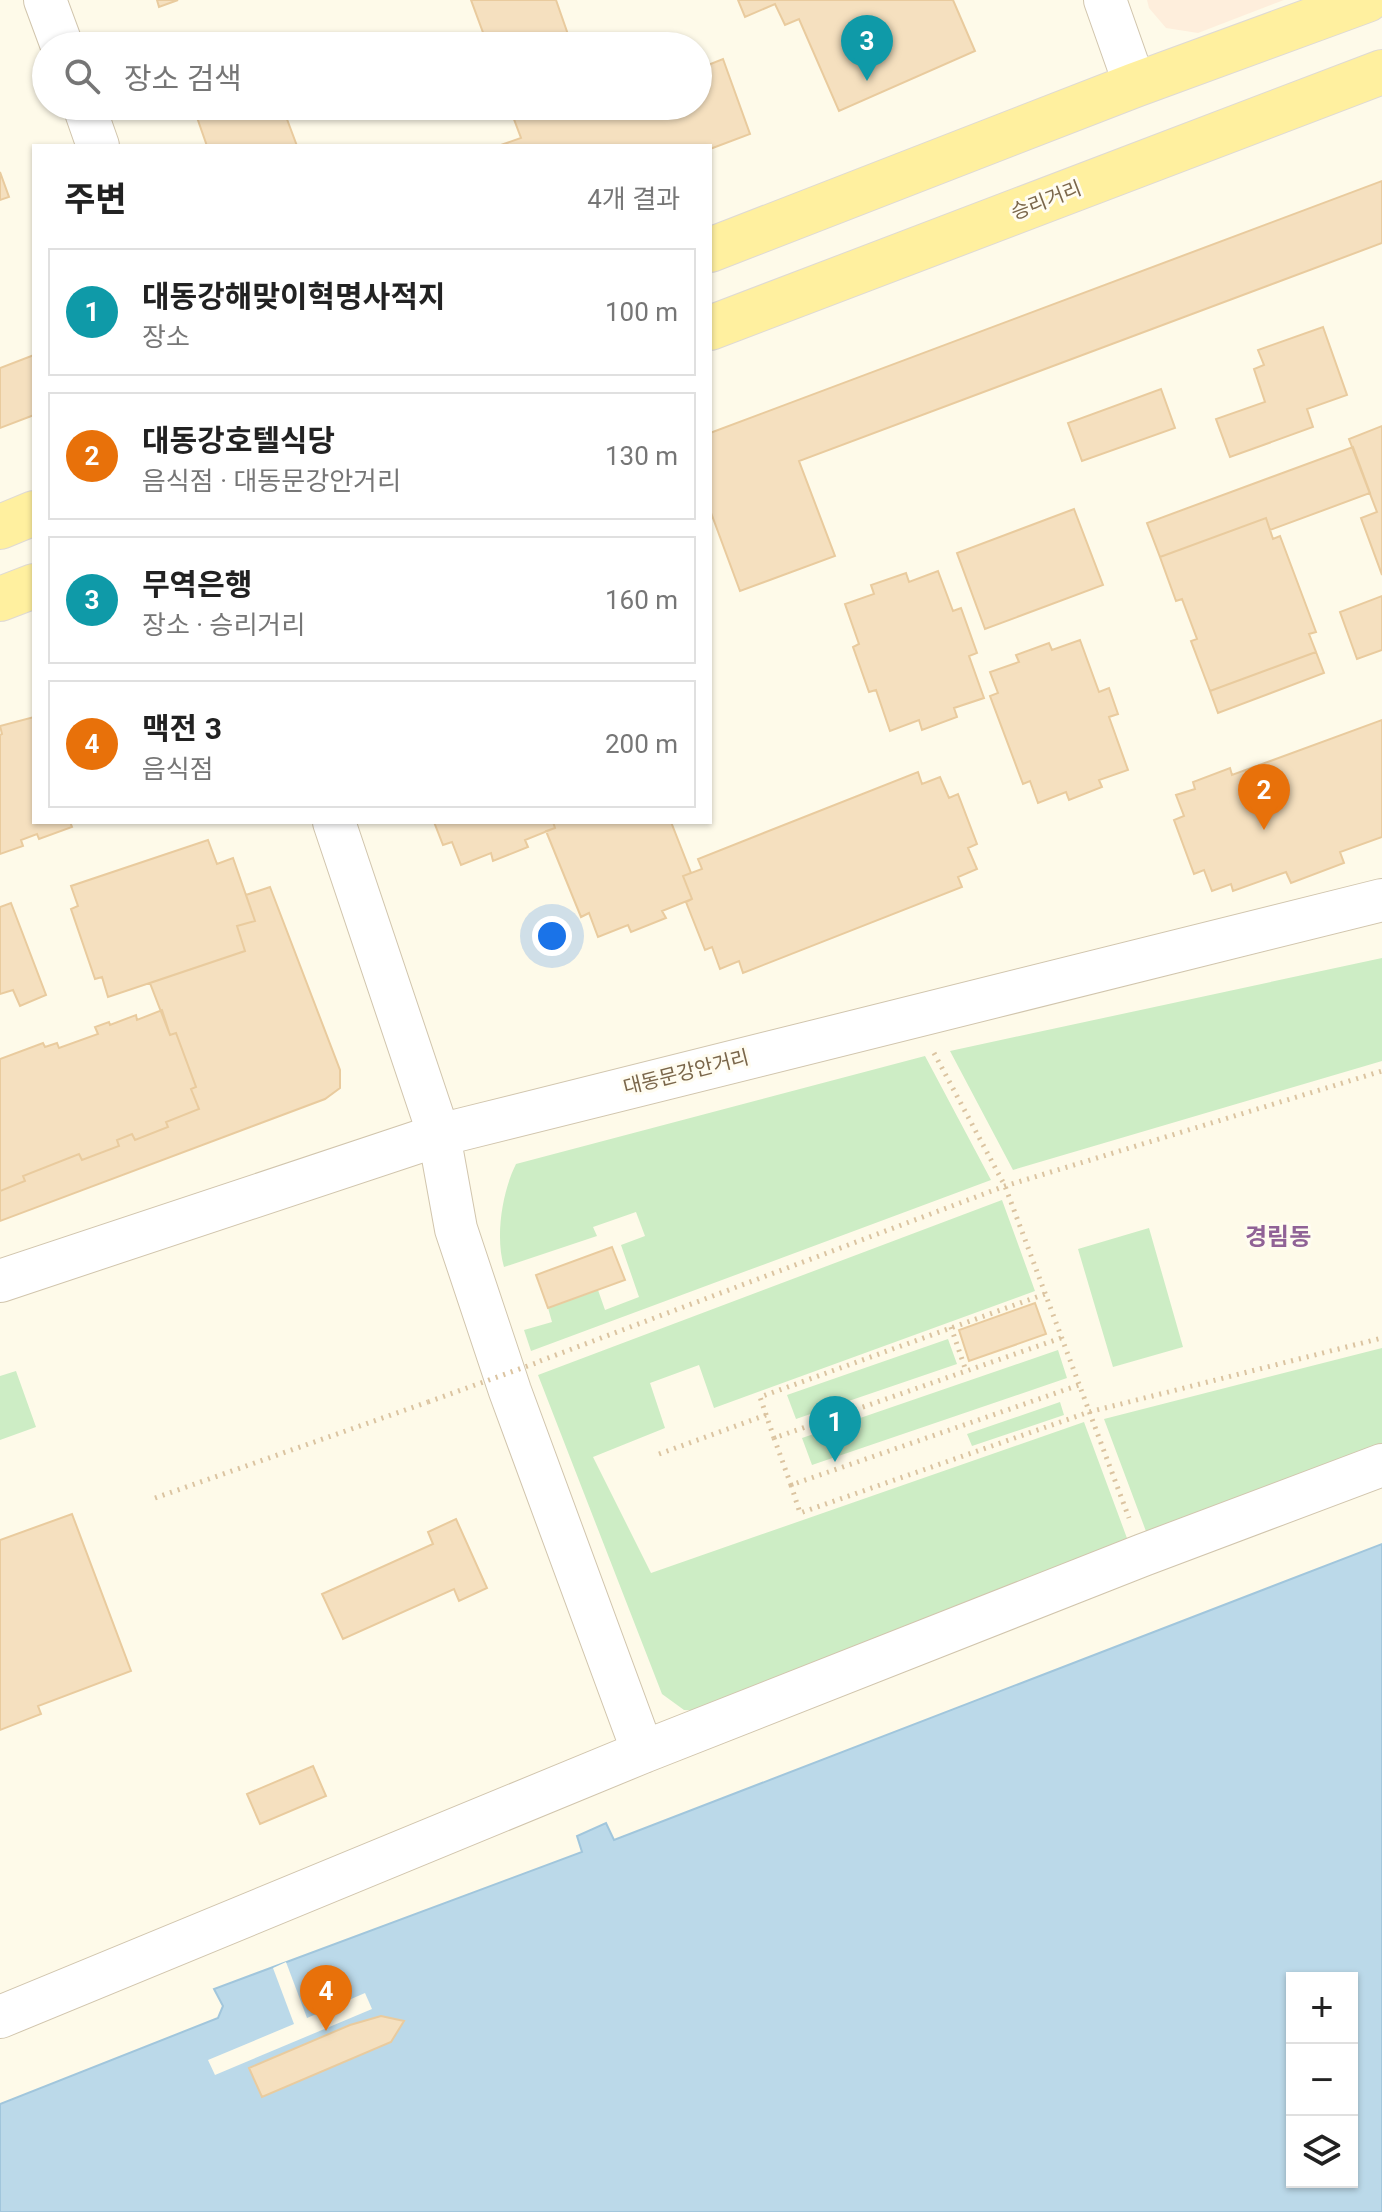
<!DOCTYPE html>
<html lang="ko">
<head>
<meta charset="utf-8">
<style>
	:root { --surface:#fff; --page:#f6f6f6; --text:#222; --muted:#767676; --line:#e0e0e0; --accent:#0f766e }
	body { margin:0; font-family:Roboto,"Noto Sans KR",sans-serif; background:var(--page); color:var(--text) }
	.controls { position:absolute; right:24px; bottom:24px; display:grid; overflow:hidden; border-radius:0px; box-shadow:0 2px 6px #0004 }
	.controls button { width:72px; height:72px; display:grid; place-items:center; padding:0; border:0; border-bottom:2px solid var(--line); background:var(--surface); color:var(--text); font:40px sans-serif }
	.you { position:absolute; left:552px; top:936px; width:28px; height:28px; margin:-20px; border:6px solid #fff; border-radius:50%; background:#1a73e8; box-shadow:0 0 0 12px #1a73e833 }
	.badge { display:grid; place-items:center; width:52px; height:52px; border-radius:50%; background:var(--accent); color:#fff; font-size:26px; font-weight:700 }
	.pin { position:absolute; translate:-50% -66px; filter:drop-shadow(0 2px 4px #0008) }
	.pin::after { content:''; position:absolute; top:42px; width:28px; height:24px; background:inherit; clip-path:polygon(0 0,100% 0,50% 100%) }
	.list { margin:0; padding:0; list-style:none }
	h2 { display:flex; justify-content:space-between; align-items:center; height:104px; margin:0; padding:0 32px; font-size:34px }
	h2 small { font-size:26px; font-weight:400; color:var(--muted) }
	.list li { display:grid; grid-template-columns:52px 1fr auto; gap:24px; align-items:center; box-sizing:border-box; height:128px; margin:0 16px 16px; padding:0 16px; border:2px solid var(--line); border-radius:0px }
	.list b { display:block; font-size:30px; white-space:nowrap }
	.list p { margin:0; font-size:26px; white-space:nowrap; color:var(--muted) }
	.list em { font-size:26px; font-style:normal; color:var(--muted) }
	.icon { flex:none; width:44px; height:44px; fill:none; stroke:currentColor; stroke-width:2; stroke-linecap:round; stroke-linejoin:round }
	.map { position:relative; flex:none; width:1382px; height:2212px; overflow:hidden }
	.search { position:absolute; background:var(--surface); box-shadow:0 2px 6px #0004; left:32px; top:32px; width:680px; height:88px; display:flex; align-items:center; gap:20px; box-sizing:border-box; padding:0 28px; border-radius:44px; color:var(--muted); font-size:30px }
	.panel { position:absolute; background:var(--surface); box-shadow:0 2px 6px #0004; left:32px; top:144px; width:680px; height:680px; border-radius:0px }
	.map>svg:first-child { display:block }
</style>
</head>
<body>
<div class="map">
<svg width="1382" height="2212" viewBox="0 0 1382 2212">
	<rect width="100%" height="100%" fill="#fefae9"/>
	<path fill="#feeedc" d="M1147 0H1284L1198 33 1166 28 1149 8Z"/>
	<path fill="#cdedc5" d="M1382 958V1061L1013 1170 950 1051Z
		M925 1056 991 1180 531 1351 524 1330 552 1322 548 1308 598 1290 605 1310 639 1297 621 1245 645 1236 636 1212 593 1227 597 1236 504 1267C495 1237 502 1192 516 1164Z
		M1002 1200 1035 1291 714 1408 699 1365 650 1383 665 1428 593 1457 651 1573 1084 1422 1131 1549 704 1711 684 1710 662 1694 538 1375Z
		M1149 1228 1183 1347 1113 1367 1078 1249Z
		M948 1339 957 1364 796 1419 787 1395Z
		M1382 1348V1454L1150 1542 1104 1419Z
		M1058 1350 1067 1378 812 1465 802 1438Z
		M16 1371 36 1427 0 1440V1376Z
		M1060 1402 1064 1415 972 1446 967 1434Z"/>
	<path fill="#bbd9e9" stroke="#a1c6dc" stroke-width="2" fill-rule="evenodd" d="M1382 1544V2212H0V2104L218 2018 223 2006 214 1989 582 1852 577 1836 606 1823 614 1840ZM1292 1978H1352V2182H1292Z"/>
	<path fill="#fefae9" d="M286 1962 307 2018 365 1993 372 2009 215 2075 208 2060 294 2024 273 1968Z"/>
	<path fill="#f5e0bf" stroke="#e9cb9e" stroke-width="2" d="M157 0H178L159 7Z
		M471 0H556L572 46H488Z
		M738 0H953L975 51 839 111 799 19 785 25 775 4 745 17Z
		M723 59 750 134 710 149V146H498L521 138 509 106H698V69Z
		M193 106H282L297 146H207Z
		M0 172 9 197 0 200Z
		M1382 181V243L799 461 835 556 740 591 710 510V433Z
		M1323 327 1347 395 1307 409 1313 427 1230 457 1216 419 1265 402 1254 369 1264 365 1258 350Z
		M34 355V415L0 428V368Z
		M1161 389 1175 428 1082 461 1068 423Z
		M1382 426V575L1361 518 1377 512 1349 439Z
		M1353 447 1370 493 1270 530 1266 518 1160 557 1147 523Z
		M1074 509 1103 585 985 629 957 553Z
		M1266 518 1273 539 1280 536 1316 632 1309 634 1316 652 1210 691 1191 641 1197 639 1182 599 1176 601 1160 557Z
		M938 571 953 611 961 608 977 653 969 656 984 698 954 708 957 717 922 730 919 720 890 731 876 690 869 692 853 647 859 644 845 604 874 594 871 585 906 573 909 582Z
		M1382 596V650L1357 659 1340 612Z
		M1080 640 1099 692 1109 688 1118 714 1109 717 1128 770 1099 780 1102 787 1069 800 1066 792 1038 803 1030 781 1023 784 990 696 998 693 990 672 1019 662 1016 655 1049 643 1052 650Z
		M1316 652 1324 673 1218 713 1210 691Z
		M34 717V822H70L72 827 39 839 37 834 21 840 23 846 0 854V735L2 734 0 726Z
		M1382 720V837L1340 852 1344 863 1291 883 1286 872 1233 891 1231 884 1212 891 1204 870 1194 874 1174 820 1184 816 1176 795 1195 789 1193 782 1230 768 1232 775Z
		M918 772 922 784 940 777 949 798 958 794 977 844 968 848 977 869 958 877 962 887 743 973 739 961 720 969 712 947 705 950 686 902 692 899 683 876 702 869 698 859Z
		M434 822H553L555 828 525 840 528 847 493 861 491 853 461 865 452 842 443 845Z
		M553 822H671L691 873 683 876 692 899 662 911 666 918 631 932 628 925 598 937 589 913 581 917 546 831 555 828Z
		M208 840 217 864 233 858 255 921 237 926 245 951 108 997 102 977 95 979 71 909 78 906 71 886Z
		M270 887 340 1070V1088L325 1099 0 1221V1191L25 1181 23 1176 79 1154 82 1160 119 1146 117 1140 132 1134 135 1140 168 1127 166 1122 199 1109 191 1089 196 1087 176 1033 170 1035 150 983 245 951 237 926 255 921 246 895Z
		M11 903 46 995 20 1006 13 990 0 994V907Z
		M162 1010 170 1035 176 1033 196 1087 191 1089 199 1109 166 1122 168 1127 135 1140 132 1134 117 1140 119 1146 82 1160 79 1154 23 1176 25 1181 0 1191V1059L43 1043 45 1047 57 1043 59 1048 98 1034 95 1027 109 1022 110 1025 136 1015 137 1020Z
		M612 1247 625 1280 548 1308 536 1275Z
		M1035 1303 1046 1334 969 1361 959 1330Z
		M72 1514 131 1671 38 1706 41 1714 0 1730V1540Z
		M456 1519 487 1588 459 1601 454 1589 343 1639 322 1594 433 1544 428 1532Z
		M313 1766 326 1796 260 1824 247 1794Z
		M381 2016 404 2021 391 2042 262 2097 249 2068 350 2025Z"/>
	<g fill="none" stroke-linecap="round" stroke-linejoin="round">
		<g stroke="#d1c5ad" stroke-width="44">
			<path id="minor" d="M45 0 62 46
				M1105 0 1135 85
				M84 106 98 146
				M334 822 439 1135 456 1229 510 1391 643 1752
				M0 1281 439 1135 1382 900
				M0 2017 643 1752 1143 1555 1382 1465"/>
		</g>
		<g stroke="#dfdad4" stroke-width="46">
			<path id="major" d="M710 250 1135 85 1367 0
				M710 328 1382 72
				M0 527 34 513
				M0 599 34 586"/>
		</g>
		<path stroke="#dbc4a1" stroke-width="5" stroke-dasharray="2 6" stroke-linecap="butt" d="M934 1053 1005 1186 1129 1518
			M951 1327 966 1371
			M1061 1338 774 1438 791 1485 1079 1385
			M540 1361 1005 1186 1382 1071
			M774 1438 760 1397 1045 1294
			M659 1454 766 1415
			M791 1485 800 1513 1089 1412 1382 1338
			M155 1498 428 1402"/>
		<use href="#minor" stroke="#fff" stroke-width="42"/>
		<use href="#major" stroke="#fff09f" stroke-width="44"/>
		<path stroke="#dbc4a1" stroke-width="5" stroke-dasharray="2 6" stroke-linecap="butt" d="M428 1402 536 1363"/>
	</g>
	<g text-anchor="middle" dominant-baseline="central" stroke-width="6" stroke-linejoin="round" paint-order="stroke">
		<g font-size="20" fill="#7a664a" stroke="#fffcf0">
			<text transform="translate(1046 200) rotate(-21)">승리거리</text>
			<text transform="translate(686 1072) rotate(-14)">대동문강안거리</text>
		</g>
		<g font-size="24" font-weight="bold" fill="#906296" stroke="#fffcf0">
			<text x="1278" y="1237">경림동</text>
		</g>
	</g>
</svg>
<div class="controls">
<button>+</button>
<button>−</button>
<button><svg class="icon" aria-label="layers" viewBox="0 0 24 24"><path d="M12 4l9 5-9 5-9-5zM3 14l9 5 9-5"/></svg></button>
</div>
<div class="you"></div>
<div class="pin badge" style="left:835px;top:1462px;background:#0f9aa8">1</div>
<div class="pin badge" style="left:1264px;top:830px;background:#e8710a">2</div>
<div class="pin badge" style="left:867px;top:81px;background:#0f9aa8">3</div>
<div class="pin badge" style="left:326px;top:2031px;background:#e8710a">4</div>
<div class="search"><svg class="icon" aria-label="search" viewBox="0 0 24 24"><circle cx="10" cy="10" r="6"/><path d="M15 15l6 6"/></svg>장소 검색</div>
<section class="panel">
<h2>주변<small>4개 결과</small></h2>
<ul class="list">
<li><span class="badge" style="background:#0f9aa8">1</span><div><b>대동강해맞이혁명사적지</b><p>장소</p></div><em>100 m</em></li>
<li><span class="badge" style="background:#e8710a">2</span><div><b>대동강호텔식당</b><p>음식점 · 대동문강안거리</p></div><em>130 m</em></li>
<li><span class="badge" style="background:#0f9aa8">3</span><div><b>무역은행</b><p>장소 · 승리거리</p></div><em>160 m</em></li>
<li><span class="badge" style="background:#e8710a">4</span><div><b>맥전 3</b><p>음식점</p></div><em>200 m</em></li>
</ul>
</section>
</div>
</body>
</html>
